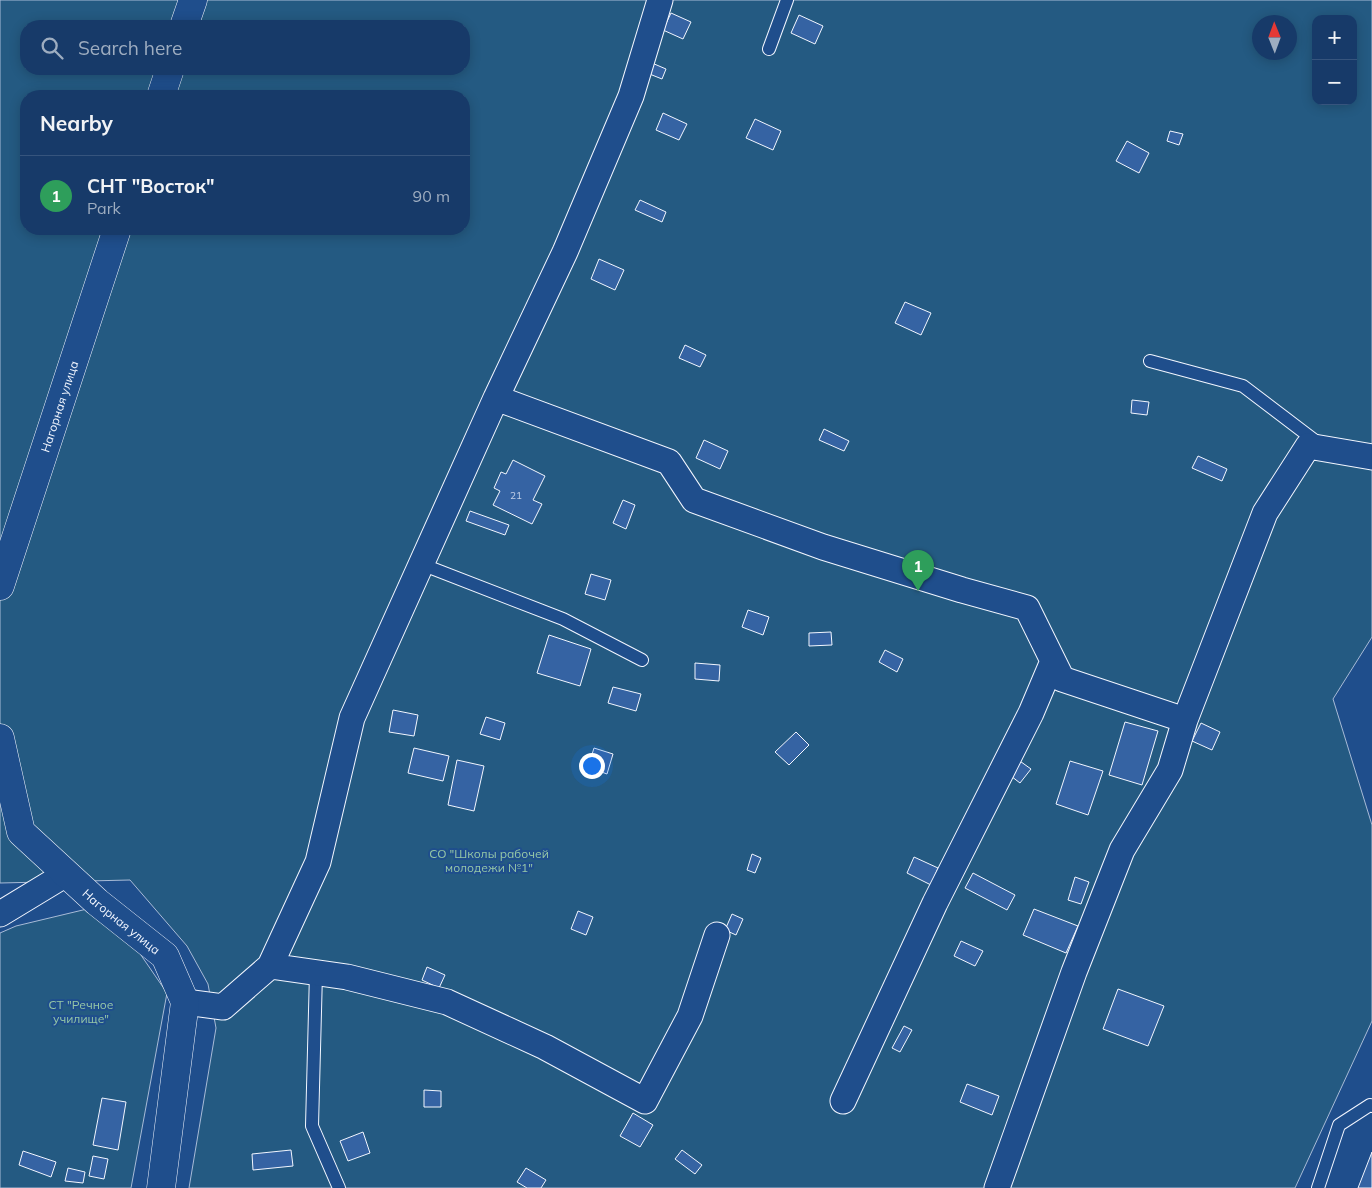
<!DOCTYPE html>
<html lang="en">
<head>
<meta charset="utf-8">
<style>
	:root { --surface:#173a69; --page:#244571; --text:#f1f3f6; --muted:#9eadc0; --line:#36547d; --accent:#e69b98 }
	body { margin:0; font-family:Mulish,sans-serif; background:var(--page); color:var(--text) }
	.controls { position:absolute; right:15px; top:15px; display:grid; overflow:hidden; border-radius:10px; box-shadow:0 2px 12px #0003 }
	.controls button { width:45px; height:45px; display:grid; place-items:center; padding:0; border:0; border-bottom:1px solid var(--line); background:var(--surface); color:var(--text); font:25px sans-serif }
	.compass { position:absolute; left:1252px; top:15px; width:45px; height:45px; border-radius:50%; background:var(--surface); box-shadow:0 2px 12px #0003; rotate:359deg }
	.you { position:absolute; left:591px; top:765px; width:18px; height:18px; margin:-12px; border:4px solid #fff; border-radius:50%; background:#1a73e8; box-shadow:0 0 0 8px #1a73e833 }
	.badge { display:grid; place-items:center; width:32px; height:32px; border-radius:50%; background:var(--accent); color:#fff; font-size:16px; font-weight:700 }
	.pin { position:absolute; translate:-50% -41px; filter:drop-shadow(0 1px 2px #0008) }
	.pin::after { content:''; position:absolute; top:26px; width:18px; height:15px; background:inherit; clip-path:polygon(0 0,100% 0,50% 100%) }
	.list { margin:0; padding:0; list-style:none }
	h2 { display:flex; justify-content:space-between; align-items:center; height:65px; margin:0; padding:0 20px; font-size:21px }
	h2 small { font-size:16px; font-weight:400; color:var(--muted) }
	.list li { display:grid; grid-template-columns:32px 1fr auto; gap:15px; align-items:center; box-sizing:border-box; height:80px; padding:0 20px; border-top:1px solid var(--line) }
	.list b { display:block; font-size:19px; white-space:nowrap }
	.list p { margin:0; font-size:16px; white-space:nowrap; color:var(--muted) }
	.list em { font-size:16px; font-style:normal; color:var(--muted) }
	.icon { flex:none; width:28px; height:28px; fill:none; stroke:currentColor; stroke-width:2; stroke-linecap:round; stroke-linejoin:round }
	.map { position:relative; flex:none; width:1372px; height:1188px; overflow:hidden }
	.search { position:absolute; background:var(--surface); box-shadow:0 2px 12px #0003; left:20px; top:20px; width:450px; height:55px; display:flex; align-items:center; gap:12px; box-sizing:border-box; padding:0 18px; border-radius:20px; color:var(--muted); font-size:19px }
	.panel { position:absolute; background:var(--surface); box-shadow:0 2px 12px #0003; left:20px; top:90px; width:450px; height:145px; border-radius:20px }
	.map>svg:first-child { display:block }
</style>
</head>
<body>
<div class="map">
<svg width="1372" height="1188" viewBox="0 0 1372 1188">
	<rect width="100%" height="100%" fill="#1f4e8c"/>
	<path fill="#245a82" stroke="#a8bbd7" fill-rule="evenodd" d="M0 0H1372V637L1333 699 1372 825V1021L1295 1188H189L216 1028 208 984 187 946 130 880 0 883ZM1316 19H1353V101H1316ZM1260 22H1290V52H1260ZM26 26H464V69H26ZM26 96H464V229H26Z
		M87 909 134 945 167 993 131 1188H0V933L16 926Z"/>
	<path fill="#3563a3" stroke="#f2f6ff" d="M671 13 691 22 683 39 663 30Z
		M799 15 823 26 815 44 791 33Z
		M652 63 666 69 662 79 647 73Z
		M663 113 687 124 679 140 656 130Z
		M755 119 781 131 773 150 746 138Z
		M1170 131 1183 134 1179 145 1167 141Z
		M1127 141 1149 153 1139 173 1116 161Z
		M640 200 666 212 662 222 635 210Z
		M599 259 624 270 615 290 591 279Z
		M905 302 931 313 921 335 895 323Z
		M685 345 706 355 700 367 679 358Z
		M1132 400 1149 402 1147 415 1131 413Z
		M824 429 849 441 844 451 819 440Z
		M704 440 728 451 720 469 696 458Z
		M1198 456 1227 469 1222 481 1192 468Z
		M513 460 545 476 533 500 542 504 532 524 493 505 500 491 494 488 501 472 506 474Z
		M623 500 635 505 626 529 613 523Z
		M470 511 509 525 505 535 466 521Z
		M591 574 611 580 605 600 585 594Z
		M748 610 769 617 763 635 742 627Z
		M831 632 832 645 809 646V633Z
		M549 635 591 649 580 686 537 673Z
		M885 650 903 659 897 672 879 662Z
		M695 663 720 665 719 681 695 679Z
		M613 687 641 694 636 711 608 703Z
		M393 710 418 715 414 736 389 732Z
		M486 717 505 723 500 740 480 734Z
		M1125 722 1158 731 1142 785 1109 775Z
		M1201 723 1220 732 1212 750 1192 741Z
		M796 732 809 745 789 765 775 752Z
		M414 748 449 756 443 781 408 773Z
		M594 748 613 754 607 774 588 767Z
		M1017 759 1031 769 1020 783 1007 773Z
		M457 760 484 766 474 811 448 805Z
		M1070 761 1103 771 1088 815 1056 804Z
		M752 854 761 858 755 873 747 870Z
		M914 857 938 868 931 885 907 873Z
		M973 873 1015 895 1007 910 965 888Z
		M1075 877 1089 882 1081 904 1068 900Z
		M1034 909 1078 926 1066 953 1023 935Z
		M578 911 593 917 586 935 571 929Z
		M732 914 743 919 736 935 725 930Z
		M961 941 983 951 975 966 954 956Z
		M427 967 445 975 439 988 422 980Z
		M1118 989 1164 1006 1148 1046 1103 1029Z
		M904 1026 912 1030 900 1052 892 1048Z
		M967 1084 999 1096 992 1115 960 1102Z
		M424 1090 441 1091V1107H424Z
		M102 1098 126 1102 118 1150 93 1145Z
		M633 1113 653 1125 640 1147 620 1136Z
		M363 1132 370 1153 348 1161 340 1141Z
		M291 1150 293 1166 253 1170 252 1154Z
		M682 1150 702 1165 695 1174 675 1159Z
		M23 1151 56 1162 51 1177 19 1165Z
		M1372 1152V1188H1358Z
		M93 1156 108 1159 104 1179 89 1176Z
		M68 1168 85 1172 83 1183 65 1181Z
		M526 1168 546 1180 541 1188H527L517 1182Z"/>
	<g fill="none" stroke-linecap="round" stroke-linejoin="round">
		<g stroke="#f2f6ff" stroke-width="14">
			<path id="lane" d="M769 49 787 0
				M1150 361 1243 386 1318 443
				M421 564 563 619 642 660
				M316 973 312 1126 339 1188
				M1318 1188 1339 1125 1370 1105 1372 1106"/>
		</g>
		<g stroke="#f2f6ff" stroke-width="27">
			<path id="street" d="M496 398 565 252 631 96 660 0
				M0 914 66 874
				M270 966 347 977 447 1002 545 1047 645 1101 690 1016 717 935
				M185 1002 223 1007 270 966 318 862 352 718 496 398 669 462 694 500 823 547 962 590 1027 608 1062 679 1185 720 1265 513 1308 446 1372 457
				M843 1101 935 903 1031 713 1053 661
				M997 1188 1074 972 1122 850 1170 770 1185 720"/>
		</g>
		<g stroke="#f2f6ff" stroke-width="29">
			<g id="secondary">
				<path d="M184 26 193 0"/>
				<path d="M161 96 170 69"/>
				<path id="s1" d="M0 586 117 229"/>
				<path id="s2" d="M0 738 21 832 97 902 165 956 185 1002 161 1188"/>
			</g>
		</g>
		<use href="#lane" stroke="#1f4e8c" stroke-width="12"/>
		<use href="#street" stroke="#1f4e8c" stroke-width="25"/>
		<use href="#secondary" stroke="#1f4e8c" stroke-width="28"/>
	</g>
	<g text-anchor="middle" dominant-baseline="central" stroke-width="4" stroke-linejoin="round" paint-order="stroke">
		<g font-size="10" fill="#c3d1e8">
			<text x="516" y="495">21</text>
		</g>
		<g font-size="12" fill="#f2f6ff" stroke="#1f4e8c">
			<text stroke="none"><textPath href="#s1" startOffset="189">Нагорная улица</textPath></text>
			<text stroke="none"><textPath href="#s2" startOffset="231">Нагорная улица</textPath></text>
		</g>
		<g font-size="12" fill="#97c8a6" stroke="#1f4e8c">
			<text x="489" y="853">СО "Школы рабочей<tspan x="489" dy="14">молодежи №1"</tspan></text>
			<text x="81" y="1004">СТ "Речное<tspan x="81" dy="14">училище"</tspan></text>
		</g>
	</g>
</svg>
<div class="controls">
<button>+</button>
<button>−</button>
</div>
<svg class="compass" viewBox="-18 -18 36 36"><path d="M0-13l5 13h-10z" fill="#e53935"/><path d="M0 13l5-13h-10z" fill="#9eadc0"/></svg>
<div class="you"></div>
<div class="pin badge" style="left:918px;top:591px;background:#2e9e5b">1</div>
<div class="search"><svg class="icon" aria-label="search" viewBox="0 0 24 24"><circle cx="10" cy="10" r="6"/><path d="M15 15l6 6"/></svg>Search here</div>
<section class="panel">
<h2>Nearby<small></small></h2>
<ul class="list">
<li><span class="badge" style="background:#2e9e5b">1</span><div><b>СНТ &quot;Восток&quot;</b><p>Park</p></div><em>90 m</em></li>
</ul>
</section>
</div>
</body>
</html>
